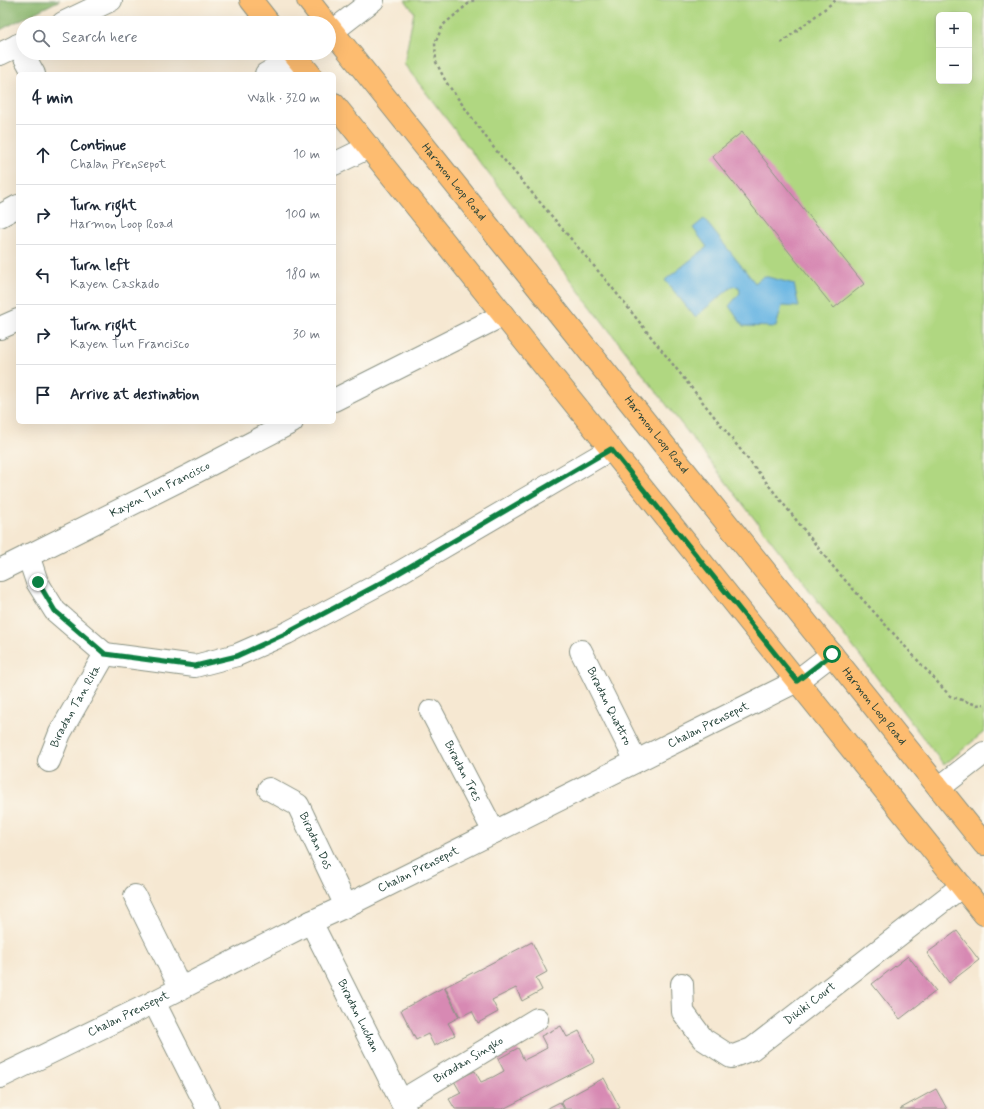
<!DOCTYPE html>
<html lang="en">
<head>
<meta charset="utf-8">
<style>
	:root { --surface:#fff; --page:#f2f2f3; --text:#1f2937; --muted:#747a83; --line:#e0e1e3 }
	body { margin:0; font-family:Mynerve,sans-serif; background:var(--page); color:var(--text) }
	.controls { position:absolute; right:12px; top:12px; display:grid; overflow:hidden; border-radius:6px; box-shadow:0 4px 16px #0002 }
	.controls button { width:36px; height:36px; display:grid; place-items:center; padding:0; border:0; border-bottom:1px solid var(--line); background:var(--surface); color:var(--text); font:20px sans-serif }
	.stop { position:absolute; width:12px; height:12px; margin:-9px; border:3px solid #0b8043; border-radius:50%; background:#fff }
	.stop.end { background:#0b8043; border-color:#fff; box-shadow:0 1px 4px #0008 }
	.list { margin:0; padding:0; list-style:none }
	h2 { display:flex; justify-content:space-between; align-items:center; height:52px; margin:0; padding:0 16px; font-size:17px }
	h2 small { font-size:13px; font-weight:400; color:var(--muted) }
	.list li { display:grid; grid-template-columns:26px 1fr auto; gap:12px; align-items:center; box-sizing:border-box; height:60px; padding:0 16px; border-top:1px solid var(--line) }
	.list b { display:block; font-size:15px; white-space:nowrap }
	.list p { margin:0; font-size:13px; white-space:nowrap; color:var(--muted) }
	.list em { font-size:13px; font-style:normal; color:var(--muted) }
	.icon { flex:none; width:22px; height:22px; fill:none; stroke:currentColor; stroke-width:2; stroke-linecap:round; stroke-linejoin:round }
	.map { position:relative; flex:none; width:984px; height:1109px; overflow:hidden }
	.search { position:absolute; background:var(--surface); box-shadow:0 4px 16px #0002; left:16px; top:16px; width:320px; height:44px; display:flex; align-items:center; gap:10px; box-sizing:border-box; padding:0 14px; border-radius:22px; color:var(--muted); font-size:15px }
	.panel { position:absolute; background:var(--surface); box-shadow:0 4px 16px #0002; left:16px; top:72px; width:320px; height:352px; border-radius:6px }
	.map>svg:first-child { display:block }
</style>
</head>
<body>
<div class="map">
<svg width="984" height="1109" viewBox="0 0 984 1109">
	<rect width="100%" height="100%" fill="#fbf7ec"/>
	<filter id="ink" filterUnits="userSpaceOnUse"><feTurbulence type="fractalNoise" baseFrequency=".025" numOctaves="2"/><feDisplacementMap in="SourceGraphic" scale="8" xChannelSelector="R" yChannelSelector="G"/><feConvolveMatrix kernelMatrix="1 2 1 2 8 2 1 2 1" color-interpolation-filters="sRGB"/></filter>
	<filter id="wash" filterUnits="userSpaceOnUse"><feTurbulence type="fractalNoise" baseFrequency=".012" numOctaves="4" result="noise"/><feDisplacementMap in="SourceGraphic" scale="16" xChannelSelector="R" yChannelSelector="G"/><feGaussianBlur stdDeviation="0.9" result="paint"/><feColorMatrix in="noise" values="0 0 0 0 0 0 0 0 0 0 0 0 0 0 0 0 0 1.4 0 .05"/><feComposite in="paint" operator="in"/></filter>
	<g filter="url(#wash)">
		<rect width="100%" height="100%" fill="#f6e8d2"/>
		<path fill="#b0d781" stroke="#688a5a" fill-rule="evenodd" d="M405 0H984V732L944 765 404 64 414 12ZM939 15H969V81H939Z"/>
		<path fill="#8cb86f" stroke="#567a52" d="M0 0H60L0 30Z"/>
		<path fill="#69b6e3" stroke="#447a8c" d="M704 219 755 283 764 276 794 284 799 307 782 306 776 327 743 326 729 306 740 293 739 287 733 286 695 317 665 280 707 247 693 228Z"/>
		<g id="blocks">
			<path fill="#d789b3" d="M742 132 864 284 834 308 712 156Z
				M957 931 979 960 949 983 927 953Z
				M532 942 547 972 536 978 542 990 522 1001 516 988 492 1000 498 1012 478 1023 472 1011 460 1017 445 987Z
				M908 956 936 991 900 1019 872 984Z
				M444 987 459 1017 448 1023 455 1035 434 1046 428 1034 416 1040 401 1010Z
				M561 1026 567 1037 579 1031 595 1062 503 1109H455L449 1099 461 1093 454 1081 475 1071 481 1082 493 1077 504 1071 498 1059 518 1048 524 1060 536 1054 547 1048 541 1036Z
				M604 1078 620 1108 617 1109H565L561 1101Z
				M936 1089 947 1109H900Z
				M560 1102 564 1109H546Z"/>
		</g>
	</g>
	<g filter="url(#ink)">
		<use href="#blocks" fill-opacity="0" stroke="#8a9283" stroke-width="1"/>
		<g fill="none" stroke-linecap="round" stroke-linejoin="round">
			<g stroke="#8a9283" stroke-width="24">
				<g id="minor">
					<path d="M63 23 111 0"/>
					<path d="M333 31 373 0"/>
					<path d="M18 45 34 74"/>
					<path d="M0 54 23 43"/>
					<path d="M266 74 297 57"/>
					<path d="M334 164 369 147"/>
					<path d="M0 216 18 206"/>
					<path d="M0 328 18 320"/>
					<path d="M334 400 503 315"/>
					<path d="M28 555 37 582 55 611 105 654"/>
					<path id="s1" d="M0 570 190 475 292 422"/>
					<path id="s2" d="M581 651 636 761"/>
					<path d="M105 654 195 666 237 655 287 633 385 581 611 449"/>
					<path id="s3" d="M431 711 494 832"/>
					<path id="s4" d="M49 761 60 733 105 654"/>
					<path d="M939 788 984 753"/>
					<path id="s5" d="M269 789 298 805 346 906"/>
					<path d="M135 896 181 989"/>
					<path id="s6" d="M311 922 405 1109"/>
					<path id="s7" d="M682 984 683 1012 703 1039 731 1057 752 1049 962 886"/>
					<path d="M154 1002 208 1109"/>
					<path id="s8" d="M0 1077 154 1002 311 922 346 906 797 681 832 654"/>
					<path id="s9" d="M401 1101 537 1019"/>
				</g>
			</g>
			<g stroke="#8a9283" stroke-width="24">
				<g id="major">
					<path d="M251 0 269 23"/>
					<path d="M308 0 326 23"/>
					<path id="s10" d="M329 27 984 844"/>
					<path d="M293 53 310 74"/>
					<path d="M334 104 984 914"/>
				</g>
			</g>
			<path stroke="#8a9283" stroke-width="2.5" stroke-dasharray="3 3" stroke-linecap="butt" d="M474 0 468 4 443 25 435 43 436 62 446 82 494 148 610 285 835 569 950 696 977 705 984 704
				M781 43 836 0"/>
			<use href="#minor" stroke="#fff" stroke-width="22"/>
			<use href="#major" stroke="#fdbc70" stroke-width="22"/>
		</g>
	</g>
	<g fill="none" stroke-linecap="round" stroke-linejoin="round" filter="url(#ink)">
		<path stroke="#0b8043" stroke-width="5" d="M38 582 55 611 105 654 195 666 237 656 287 633 385 581 611 449 797 681 832 654"/>
	</g>
	<g text-anchor="middle" dominant-baseline="central" stroke-width="3.5" stroke-linejoin="round" paint-order="stroke">
		<g font-size="12" fill="#1f3d34" stroke="#fbf7ec">
			<text stroke="none"><textPath href="#s10" startOffset="199">Harmon Loop Road</textPath></text>
			<text stroke="none"><textPath href="#s10" startOffset="523">Harmon Loop Road</textPath></text>
			<text stroke="none"><textPath href="#s1" startOffset="179">Kayen Tun Francisco</textPath></text>
			<text stroke="none"><textPath href="#s2" startOffset="62">Biradan Quattro</textPath></text>
			<text stroke="none"><textPath href="#s4" startOffset="61">Biradan Tan Rita</textPath></text>
			<text stroke="none"><textPath href="#s10" startOffset="871">Harmon Loop Road</textPath></text>
			<text stroke="none"><textPath href="#s8" startOffset="791">Chalan Prensepot</textPath></text>
			<text stroke="none"><textPath href="#s3" startOffset="68">Biradan Tres</textPath></text>
			<text stroke="none"><textPath href="#s5" startOffset="73">Biradan Dos</textPath></text>
			<text stroke="none"><textPath href="#s8" startOffset="467">Chalan Prensepot</textPath></text>
			<text stroke="none"><textPath href="#s7" startOffset="191">Dikiki Court</textPath></text>
			<text stroke="none"><textPath href="#s8" startOffset="143">Chalan Prensepot</textPath></text>
			<text stroke="none"><textPath href="#s6" startOffset="105">Biradan Luchan</textPath></text>
			<text stroke="none"><textPath href="#s9" startOffset="79">Biradan Singko</textPath></text>
		</g>
	</g>
</svg>
<div class="controls">
<button>+</button>
<button>−</button>
</div>
<div class="stop" style="left:832px;top:654px"></div>
<div class="stop end" style="left:38px;top:582px"></div>
<div class="search"><svg class="icon" aria-label="search" viewBox="0 0 24 24"><circle cx="10" cy="10" r="6"/><path d="M15 15l6 6"/></svg>Search here</div>
<section class="panel">
<h2>4 min<small>Walk · 320 m</small></h2>
<ul class="list">
<li><svg class="icon" aria-label="ahead" viewBox="0 0 24 24"><path d="M12 20V5M6 11l6-6 6 6"/></svg><div><b>Continue</b><p>Chalan Prensepot</p></div><em>10 m</em></li>
<li><svg class="icon" aria-label="right" viewBox="0 0 24 24"><path d="M7 20v-9h11M14 6l5 5-5 5"/></svg><div><b>Turn right</b><p>Harmon Loop Road</p></div><em>100 m</em></li>
<li><svg class="icon" aria-label="left" viewBox="0 0 24 24"><path d="M17 20v-9H6M10 6l-5 5 5 5"/></svg><div><b>Turn left</b><p>Kayen Caskado</p></div><em>180 m</em></li>
<li><svg class="icon" aria-label="right" viewBox="0 0 24 24"><path d="M7 20v-9h11M14 6l5 5-5 5"/></svg><div><b>Turn right</b><p>Kayen Tun Francisco</p></div><em>30 m</em></li>
<li><svg class="icon" aria-label="arrive" viewBox="0 0 24 24"><path d="M6 21V4h12l-3 4 3 4H6"/></svg><div><b>Arrive at destination</b></div></li>
</ul>
</section>
</div>
</body>
</html>
